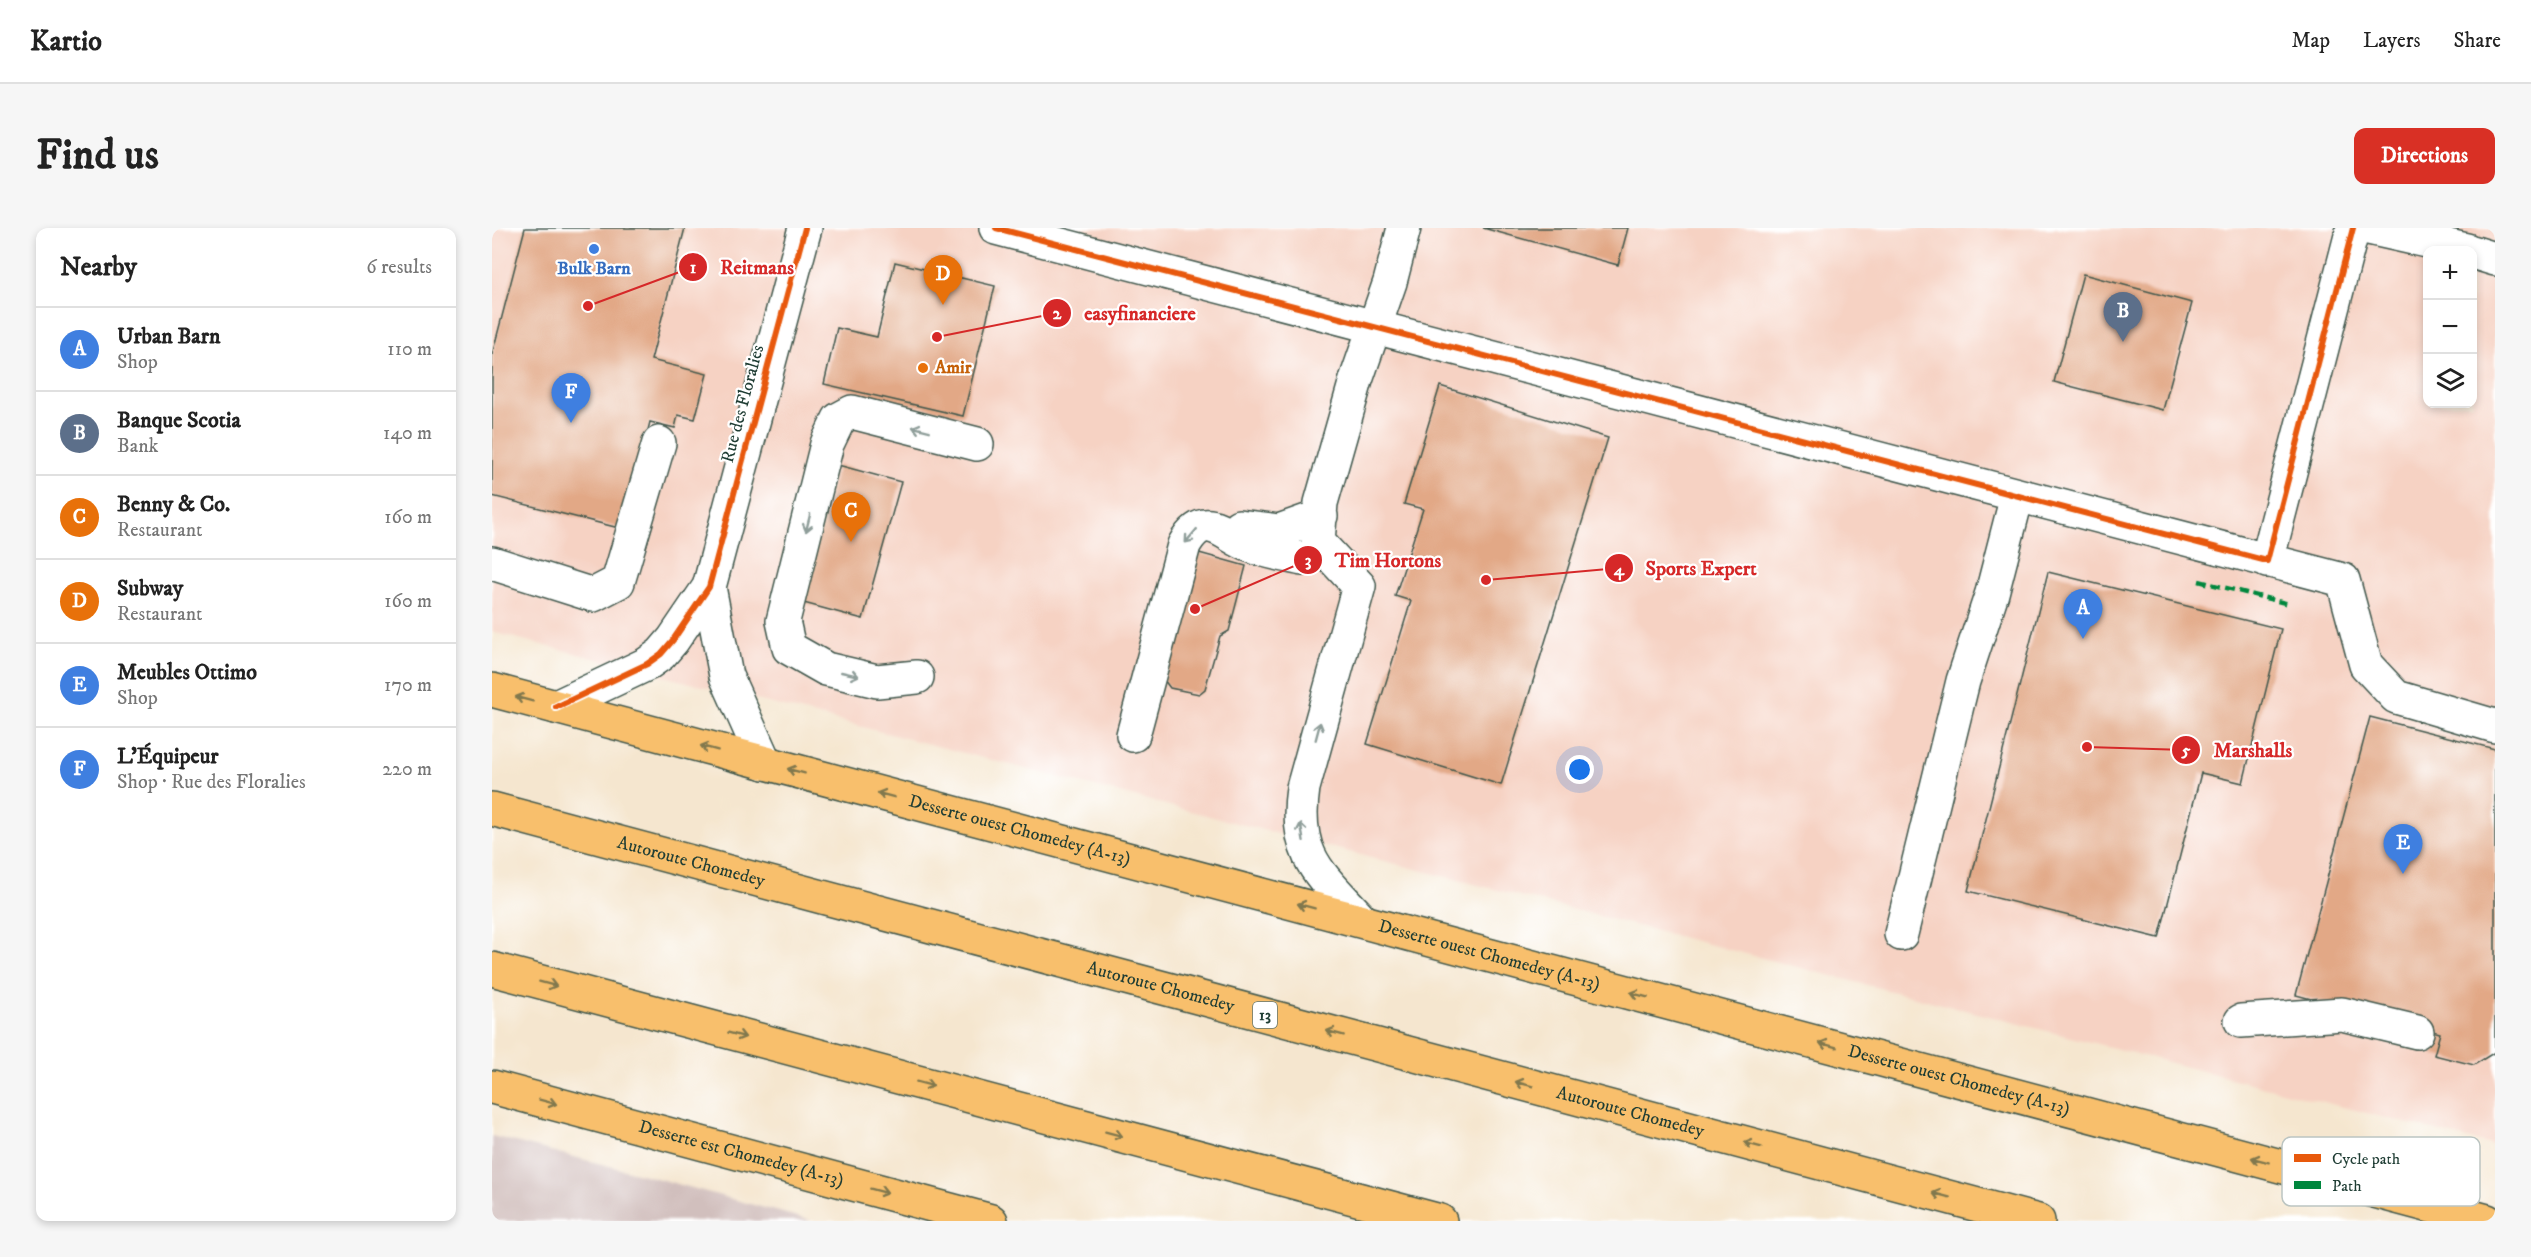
<!DOCTYPE html>
<html lang="en">
<head>
<meta charset="utf-8">
<style>
	:root { --surface:#fff; --page:#f6f6f6; --text:#222; --muted:#767676; --line:#e0e0e0; --accent:#d93025 }
	body { margin:0; font-family:"IM FELL DW Pica",serif; background:var(--page); color:var(--text) }
	.controls { position:absolute; right:18px; top:18px; display:grid; overflow:hidden; border-radius:12px; box-shadow:0 3px 9px #0003 }
	.controls button { width:54px; height:54px; display:grid; place-items:center; padding:0; border:0; border-bottom:2px solid var(--line); background:var(--surface); color:var(--text); font:30px sans-serif }
	.you { position:absolute; left:1088px; top:542px; width:21px; height:21px; margin:-15px; border:4px solid #fff; border-radius:50%; background:#1a73e8; box-shadow:0 0 0 9px #1a73e833 }
	.badge { display:grid; place-items:center; width:39px; height:39px; border-radius:50%; background:var(--accent); color:#fff; font-size:20px; font-weight:700 }
	.pin { position:absolute; translate:-50% -50px; filter:drop-shadow(0 2px 3px #0008) }
	.pin::after { content:''; position:absolute; top:32px; width:21px; height:18px; background:inherit; clip-path:polygon(0 0,100% 0,50% 100%) }
	.list { margin:0; padding:0; list-style:none }
	h2 { display:flex; justify-content:space-between; align-items:center; height:78px; margin:0; padding:0 24px; font-size:26px }
	h2 small { font-size:20px; font-weight:400; color:var(--muted) }
	.list li { display:grid; grid-template-columns:39px 1fr auto; gap:18px; align-items:center; box-sizing:border-box; height:84px; padding:0 24px; border-top:2px solid var(--line) }
	.list b { display:block; font-size:22px; white-space:nowrap }
	.list p { margin:0; font-size:20px; white-space:nowrap; color:var(--muted) }
	.list em { font-size:20px; font-style:normal; color:var(--muted) }
	.icon { flex:none; width:33px; height:33px; fill:none; stroke:currentColor; stroke-width:2; stroke-linecap:round; stroke-linejoin:round }
	.map { position:relative; flex:none; width:2003px; height:993px; overflow:hidden; border-radius:12px }
	header { display:flex; align-items:center; gap:36px; box-sizing:border-box; height:84px; padding:0 30px; background:var(--surface); border-bottom:2px solid var(--line) }
	header strong { font-size:28px }
	nav { display:flex; gap:33px; margin-inline-start:auto; font-size:21px }
	.intro { display:flex; align-items:center; justify-content:space-between; box-sizing:border-box; height:144px; padding:0 36px }
	h1 { margin:0; font-size:42px }
	.button { padding:15px 27px; border-radius:12px; background:var(--accent); color:#fff; font-size:21px; font-weight:700 }
	main { display:flex; gap:36px; padding:0 36px }
	aside { flex:1; background:var(--surface); border-radius:12px; box-shadow:0 3px 9px #0003 }
	.map>svg:first-child { display:block }
</style>
</head>
<body>
<header>
<strong>Kartio</strong>
<nav><a>Map</a><a>Layers</a><a>Share</a></nav>
</header>
<div class="intro"><h1>Find us</h1><a class="button">Directions</a></div>
<main>
<aside>
<h2>Nearby<small>6 results</small></h2>
<ul class="list">
<li><span class="badge" style="background:#3f7fe0">A</span><div><b>Urban Barn</b><p>Shop</p></div><em>110 m</em></li>
<li><span class="badge" style="background:#5c6f8a">B</span><div><b>Banque Scotia</b><p>Bank</p></div><em>140 m</em></li>
<li><span class="badge" style="background:#e8710a">C</span><div><b>Benny &amp; Co.</b><p>Restaurant</p></div><em>160 m</em></li>
<li><span class="badge" style="background:#e8710a">D</span><div><b>Subway</b><p>Restaurant</p></div><em>160 m</em></li>
<li><span class="badge" style="background:#3f7fe0">E</span><div><b>Meubles Ottimo</b><p>Shop</p></div><em>170 m</em></li>
<li><span class="badge" style="background:#3f7fe0">F</span><div><b>L'Équipeur</b><p>Shop · Rue des Floralies</p></div><em>220 m</em></li>
</ul>
</aside>
<div class="map">
<svg width="2003" height="993" viewBox="0 0 2003 993">
	<rect width="100%" height="100%" fill="#fff"/>
	<filter id="ink" filterUnits="userSpaceOnUse"><feTurbulence type="fractalNoise" baseFrequency=".0167" numOctaves="2"/><feDisplacementMap in="SourceGraphic" scale="12" xChannelSelector="R" yChannelSelector="G"/><feConvolveMatrix kernelMatrix="1 2 1 2 8 2 1 2 1" color-interpolation-filters="sRGB"/></filter>
	<filter id="wash" filterUnits="userSpaceOnUse"><feTurbulence type="fractalNoise" baseFrequency=".008" numOctaves="4" result="noise"/><feDisplacementMap in="SourceGraphic" scale="24" xChannelSelector="R" yChannelSelector="G"/><feGaussianBlur stdDeviation="1.35" result="paint"/><feColorMatrix in="noise" values="0 0 0 0 0 0 0 0 0 0 0 0 0 0 0 0 0 1.4 0 .05"/><feComposite in="paint" operator="in"/></filter>
	<g filter="url(#wash)">
		<rect width="100%" height="100%" fill="#f5e6cf"/>
		<path fill="#f6d2c3" fill-rule="evenodd" d="M0 0H2003V918L0 404ZM1936 22H1980V176H1936Z"/>
		<path fill="#d1bfbd" d="M0 908 164 950 320 993H0Z"/>
		<g id="blocks">
			<path fill="#e2a886" d="M33 0H193L159 132 215 146 203 191 186 187 183 200 158 194 131 301 0 268V127Z
				M991 0H1136L1126 37Z
				M403 34 503 58 471 188 332 156 345 100 385 109Z
				M1591 46 1700 75 1671 182 1562 154Z
				M948 158 1116 210 1009 557 875 516 919 373 903 368 931 281 912 276Z
				M346 237 409 254 371 391 308 374Z
				M700 323 754 338 737 403 728 408 713 461 707 466 678 460 672 452Z
				M1556 344 1789 401 1751 555 1709 545 1667 710 1476 663Z
				M1878 489 2003 521V824L1982 837 1942 827 1948 805 1804 767Z"/>
		</g>
	</g>
	<g filter="url(#ink)">
		<use href="#blocks" fill-opacity="0" stroke="#3f564b" stroke-width="1.5"/>
		<g fill="none" stroke-linecap="round" stroke-linejoin="round">
			<g stroke="#3f564b" stroke-width="36">
				<path id="minor" d="M504 0 1851 352 1874 437 1904 469 2003 498
					M1876 0 1975 22
					M1980 24 2003 31
					M747 298 787 303 829 288
					M1775 333 1861 0
					M0 335 101 367 126 354 167 215
					M217 359 234 448 273 535
					M425 449 385 453 334 441 297 420 291 393 335 216 347 191 360 184 485 216
					M64 479 155 436 169 426 181 412 217 359 313 0
					M641 507 692 317C714 278 732 309 759 318 775 324 793 327 810 331
					M871 693C828 646 801 629 811 560L867 358 826 314 829 275 864 152 898 54 912 0
					M1409 706 1471 453 1500 365 1525 268
					M1749 793 1850 786 1925 804"/>
			</g>
			<g stroke="#3f564b" stroke-width="36">
				<g id="major">
					<path id="s1" d="M0 462 1995 993"/>
					<path id="s2" d="M0 859 499 993"/>
				</g>
			</g>
			<g stroke="#3f564b" stroke-width="36">
				<g id="highway">
					<path id="s3" d="M0 581 1546 993"/>
					<path d="M0 741 948 993"/>
				</g>
			</g>
			<use href="#minor" stroke="#fff" stroke-width="33"/>
			<use href="#major" stroke="#f8bf6c" stroke-width="33"/>
			<use href="#highway" stroke="#f8bf6c" stroke-width="33"/>
			<path stroke="#00873e" stroke-width="4.5" stroke-dasharray="9 4.5" stroke-linecap="butt" d="M1707 353 1797 376"/>
			<g stroke="#fff" stroke-width="10">
				<path id="cycleway" d="M504 0 1775 333 1861 0
					M64 479 155 436 169 426 181 412 217 359 313 0"/>
			</g>
			<use href="#cycleway" stroke="#e8590c" stroke-width="6"/>
		</g>
		<defs><path id="oneway-shaft" d="M-6 0H5M1.5-3L5.5 0L1.5 3" fill="none" stroke-width="1.6" stroke-linecap="round" stroke-linejoin="round" transform="scale(1.5)"/></defs>
		<g stroke="#8f9e9a">
			<use href="#oneway-shaft" transform="translate(429 201) rotate(-166)"/>
			<use href="#oneway-shaft" transform="translate(316 295) rotate(104)"/>
			<use href="#oneway-shaft" transform="translate(699 308) rotate(130)"/>
			<use href="#oneway-shaft" transform="translate(358 446) rotate(13)"/>
			<use href="#oneway-shaft" transform="translate(826 503) rotate(-75)"/>
			<use href="#oneway-shaft" transform="translate(810 604) rotate(-100)"/>
		</g>
		<g stroke="#81784d">
			<use href="#oneway-shaft" transform="translate(32 471) rotate(-165)"/>
			<use href="#oneway-shaft" transform="translate(217 520) rotate(-165)"/>
			<use href="#oneway-shaft" transform="translate(304 543) rotate(-165)"/>
			<use href="#oneway-shaft" transform="translate(394 567) rotate(-165)"/>
			<use href="#oneway-shaft" transform="translate(814 678) rotate(-165)"/>
			<use href="#oneway-shaft" transform="translate(56 756) rotate(15)"/>
			<use href="#oneway-shaft" transform="translate(1147 767) rotate(-165)"/>
			<use href="#oneway-shaft" transform="translate(843 805) rotate(-165)"/>
			<use href="#oneway-shaft" transform="translate(245 807) rotate(15)"/>
			<use href="#oneway-shaft" transform="translate(1336 817) rotate(-165)"/>
			<use href="#oneway-shaft" transform="translate(433 856) rotate(15)"/>
			<use href="#oneway-shaft" transform="translate(1032 856) rotate(-165)"/>
			<use href="#oneway-shaft" transform="translate(56 874) rotate(15)"/>
			<use href="#oneway-shaft" transform="translate(622 906) rotate(15)"/>
			<use href="#oneway-shaft" transform="translate(1261 917) rotate(-165)"/>
			<use href="#oneway-shaft" transform="translate(1768 932) rotate(-165)"/>
			<use href="#oneway-shaft" transform="translate(387 963) rotate(15)"/>
			<use href="#oneway-shaft" transform="translate(1449 967) rotate(-165)"/>
		</g>
	</g>
	<circle fill="#3f7fe0" stroke="#fff" stroke-width="2" cx="102" cy="21" r="6"/>
	<circle fill="#e8710a" stroke="#fff" stroke-width="2" cx="431" cy="140" r="6"/>
	<g text-anchor="middle" dominant-baseline="central" stroke-width="4.5" stroke-linejoin="round" paint-order="stroke">
		<rect fill="#fff" stroke="#627771" stroke-width="1.5" x="761" y="774" width="24" height="26" rx="4.5"/>
		<g font-size="16" font-weight="bold" fill="#1f3d34">
			<text x="773" y="787">13</text>
		</g>
		<g font-size="18" font-weight="bold" fill="#366cbe" stroke="#fff">
			<text x="102" y="41">Bulk Barn</text>
		</g>
		<g font-size="18" font-weight="bold" fill="#c56008" stroke="#fff" text-anchor="start">
			<text x="443" y="140">Amir</text>
		</g>
		<g font-size="18" fill="#1f3d34" stroke="#fff">
			<text transform="translate(251 176) rotate(-75)">Rue des Floralies</text>
			<text stroke="none"><textPath href="#s1" startOffset="546">Desserte ouest Chomedey (A-13)</textPath></text>
			<text stroke="none"><textPath href="#s3" startOffset="206">Autoroute Chomedey</textPath></text>
			<text stroke="none"><textPath href="#s1" startOffset="1032">Desserte ouest Chomedey (A-13)</textPath></text>
			<text stroke="none"><textPath href="#s3" startOffset="692">Autoroute Chomedey</textPath></text>
			<text stroke="none"><textPath href="#s1" startOffset="1518">Desserte ouest Chomedey (A-13)</textPath></text>
			<text stroke="none"><textPath href="#s3" startOffset="1178">Autoroute Chomedey</textPath></text>
			<text stroke="none"><textPath href="#s2" startOffset="258">Desserte est Chomedey (A-13)</textPath></text>
		</g>
	</g>
	<rect x="1790" y="909" width="198" height="69" rx="9" fill="#fff" stroke="#bcc5c2" stroke-width="1.5"/>
	<rect x="1802" y="926" width="27" height="8" fill="#e8590c"/>
	<rect x="1802" y="953" width="27" height="8" fill="#00873e"/>
	<g font-size="16" fill="#1f3d34">
		<text x="1840" y="936">Cycle path</text>
		<text x="1840" y="963">Path</text>
	</g>
	<path fill="none" stroke="#d62828" stroke-width="2" d="M96 78L201 39M445 109L565 85M703 381L816 332M994 352L1127 340M1595 519L1694 522"/>
	<g fill="#d62828" stroke="#fff" stroke-width="2">
		<circle cx="96" cy="78" r="6"/>
		<circle cx="445" cy="109" r="6"/>
		<circle cx="703" cy="381" r="6"/>
		<circle cx="994" cy="352" r="6"/>
		<circle cx="1595" cy="519" r="6"/>
		<circle cx="201" cy="39" r="15"/>
		<circle cx="565" cy="85" r="15"/>
		<circle cx="816" cy="332" r="15"/>
		<circle cx="1127" cy="340" r="15"/>
		<circle cx="1694" cy="522" r="15"/>
	</g>
	<g font-size="18" text-anchor="middle" font-weight="bold" fill="#fff">
		<text x="201" y="45">1</text>
		<text x="565" y="91">2</text>
		<text x="816" y="338">3</text>
		<text x="1127" y="347">4</text>
		<text x="1694" y="528">5</text>
	</g>
	<g font-size="20" text-anchor="middle" font-weight="bold" fill="#d62828" stroke="#fff" stroke-width="4.5" stroke-linejoin="round" paint-order="stroke">
		<text x="265" y="46">Reitmans</text>
		<text x="648" y="92">easyfinanciere</text>
		<text x="896" y="339">Tim Hortons</text>
		<text x="1209" y="347">Sports Expert</text>
		<text x="1761" y="529">Marshalls</text>
	</g>
</svg>
<div class="controls">
<button>+</button>
<button>−</button>
<button><svg class="icon" aria-label="layers" viewBox="0 0 24 24"><path d="M12 4l9 5-9 5-9-5zM3 14l9 5 9-5"/></svg></button>
</div>
<div class="you"></div>
<div class="pin badge" style="left:1591px;top:411px;background:#3f7fe0">A</div>
<div class="pin badge" style="left:1631px;top:114px;background:#5c6f8a">B</div>
<div class="pin badge" style="left:359px;top:314px;background:#e8710a">C</div>
<div class="pin badge" style="left:451px;top:77px;background:#e8710a">D</div>
<div class="pin badge" style="left:1911px;top:646px;background:#3f7fe0">E</div>
<div class="pin badge" style="left:79px;top:195px;background:#3f7fe0">F</div>
</div>
</main>
</body>
</html>
